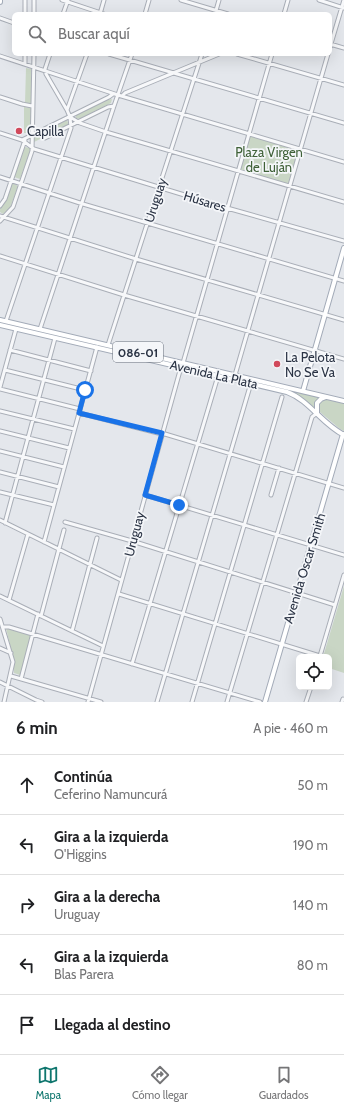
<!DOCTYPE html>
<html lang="es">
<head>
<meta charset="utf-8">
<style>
	:root { --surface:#fff; --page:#f2f2f2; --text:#202124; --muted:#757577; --line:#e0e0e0; --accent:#0f766e }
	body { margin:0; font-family:Cabin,sans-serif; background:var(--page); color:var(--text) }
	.controls { position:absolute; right:12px; bottom:12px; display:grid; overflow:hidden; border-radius:6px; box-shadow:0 4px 16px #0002 }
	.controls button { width:36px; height:36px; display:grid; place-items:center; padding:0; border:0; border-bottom:1px solid var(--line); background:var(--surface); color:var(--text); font:20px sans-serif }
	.stop { position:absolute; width:12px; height:12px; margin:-9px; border:3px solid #1a73e8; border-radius:50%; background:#fff }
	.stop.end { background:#1a73e8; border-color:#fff; box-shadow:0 1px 4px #0008 }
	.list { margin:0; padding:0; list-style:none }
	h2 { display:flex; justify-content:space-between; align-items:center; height:52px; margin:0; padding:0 16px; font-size:17px }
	h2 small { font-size:13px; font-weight:400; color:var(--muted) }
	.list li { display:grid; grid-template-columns:26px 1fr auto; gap:12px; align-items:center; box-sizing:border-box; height:60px; padding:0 16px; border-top:1px solid var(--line) }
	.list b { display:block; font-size:15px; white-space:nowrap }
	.list p { margin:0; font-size:13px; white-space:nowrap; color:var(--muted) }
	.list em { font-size:13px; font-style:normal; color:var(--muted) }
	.icon { flex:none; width:22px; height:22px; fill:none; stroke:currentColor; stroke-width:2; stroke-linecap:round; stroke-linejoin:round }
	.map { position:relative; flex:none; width:344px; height:702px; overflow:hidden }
	.search { position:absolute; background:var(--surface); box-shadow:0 4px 16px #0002; left:12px; right:12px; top:12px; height:44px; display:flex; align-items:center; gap:10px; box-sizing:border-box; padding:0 14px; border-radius:6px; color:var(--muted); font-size:15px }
	.sheet { height:352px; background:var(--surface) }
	nav { display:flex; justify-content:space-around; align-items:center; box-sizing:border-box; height:56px; border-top:1px solid var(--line); background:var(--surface); font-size:11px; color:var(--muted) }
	nav a { display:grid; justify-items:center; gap:2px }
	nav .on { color:var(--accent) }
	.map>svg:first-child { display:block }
</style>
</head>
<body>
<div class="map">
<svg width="344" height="702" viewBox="0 0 344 702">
	<rect width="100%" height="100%" fill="#e4e7ec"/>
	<path fill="#c9d6c5" d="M26 68 31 69V104L25 103Z
		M112 99 111 103 80 119 76 118V115L107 100Z
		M24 107 31 108V133H24Z
		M67 120 69 125 34 142V137L36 135Z
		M249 133 300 149 289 186 238 171Z
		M25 147 30 148V151L20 179 14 177Z
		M12 183 18 186 10 208 3 214 0 212V209L6 200Z
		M0 322 321 397 316 410 298 395 289 390Z
		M327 399 344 403V431L340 429 320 412 319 404 322 400Z
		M344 586V673L329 668V657H323Z
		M6 628 32 636 20 675 14 673V662Z"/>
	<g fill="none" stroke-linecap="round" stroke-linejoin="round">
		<g stroke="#a9aeb7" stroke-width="5">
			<path id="minor" d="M25 0V14
				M34 0V14
				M62 0 104 14
				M181 0 228 14
				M319 0 344 8
				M63 14 68 0
				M100 14 104 0
				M145 14 149 0
				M215 14 219 0
				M284 14 288 0
				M0 18 14 23
				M330 44 344 48
				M330 47 344 0
				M50 54 45 69 46 74 67 110
				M109 54 344 123
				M237 54 344 85
				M0 56 118 95 344 162
				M25 64V54
				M122 96 125 93 219 54
				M0 97 22 104 32 106
				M70 117 80 123 106 132 344 202
				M0 133 22 140 34 149 227 208 344 241
				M45 138 108 107 114 106
				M22 140 109 97 113 94
				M0 177 83 204 344 281
				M0 206 5 199 25 140
				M0 216 136 259 344 320
				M0 221 13 207 32 151 34 54
				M0 256 124 295 344 359
				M6 321 71 128 70 117 67 110 87 54
				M40 329 114 106 132 54
				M108 345 202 54
				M10 350 91 371
				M183 363 272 54
				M5 370 85 390
				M235 375 328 54
				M0 387 16 329
				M0 389 80 409
				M0 411 74 429
				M79 413 158 433 165 434 344 488
				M0 431 69 448
				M0 451 64 467
				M0 472 59 487
				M0 492 54 505
				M145 495 344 555
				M271 495 279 468
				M0 520 121 580
				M65 522 132 541 335 605
				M5 523 55 338
				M44 542 97 347
				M119 594 320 656
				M0 596 103 646
				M9 600 28 534
				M41 616 64 530
				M0 619 13 662 4 702
				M3 627H9L260 702
				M72 631 97 538
				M0 648 11 653
				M320 656 344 575
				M132 664 218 376
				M11 676 101 702
				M21 679 38 614
				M0 682 36 700 42 702
				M88 702 181 367
				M157 702 251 383
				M192 702 282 397
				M227 702 312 417 317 413
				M306 702 311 687
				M342 702 343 699"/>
		</g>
		<g stroke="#a3abb8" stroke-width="6">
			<path id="major" d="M0 2V0
				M0 320 344 401
				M0 325 287 392C309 400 322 424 344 435
				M303 391 344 248
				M317 413V403L321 399 326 397
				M265 702 343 434"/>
		</g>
		<use href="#minor" stroke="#f7f8fa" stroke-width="3"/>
		<use href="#major" stroke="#fff" stroke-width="4"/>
	</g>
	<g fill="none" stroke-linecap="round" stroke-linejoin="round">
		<path stroke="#1a73e8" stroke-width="5" d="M85 390 79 413 162 433 145 495 179 505"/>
	</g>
	<g fill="#d1495b" stroke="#f4f6f9" stroke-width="1.5">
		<circle cx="19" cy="131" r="4"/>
		<circle cx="277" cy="364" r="4"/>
	</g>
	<g text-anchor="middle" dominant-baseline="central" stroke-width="3.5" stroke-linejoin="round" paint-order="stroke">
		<rect fill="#f4f6f9" stroke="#676e7b" stroke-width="1" x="113" y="342" width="50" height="20" rx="3"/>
		<g font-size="12" font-weight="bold" fill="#2b3445">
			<text x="138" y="352">086-01</text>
		</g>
		<g font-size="13" fill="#2b3445" stroke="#f4f6f9" text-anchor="start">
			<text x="27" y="131">Capilla</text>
			<text x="285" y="357">La Pelota<tspan x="285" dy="15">No Se Va</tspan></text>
		</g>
		<g font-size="13" fill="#3f6138" stroke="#f4f6f9">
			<text x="269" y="152">Plaza Virgen<tspan x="269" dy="15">de Luján</tspan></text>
		</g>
		<g font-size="13" fill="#2b3445" stroke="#f4f6f9">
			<text transform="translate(155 200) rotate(-72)">Uruguay</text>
			<text transform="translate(205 201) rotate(17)">Húsares</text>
			<text transform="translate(214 374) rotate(13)">Avenida La Plata</text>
			<text transform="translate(134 534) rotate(-75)">Uruguay</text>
			<text transform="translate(304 568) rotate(-73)">Avenida Oscar Smith</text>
		</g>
	</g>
</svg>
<div class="controls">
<button><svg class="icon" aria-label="locate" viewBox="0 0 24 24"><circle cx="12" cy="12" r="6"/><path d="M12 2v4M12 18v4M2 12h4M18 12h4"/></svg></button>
</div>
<div class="stop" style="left:85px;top:390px"></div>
<div class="stop end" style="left:179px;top:505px"></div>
<div class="search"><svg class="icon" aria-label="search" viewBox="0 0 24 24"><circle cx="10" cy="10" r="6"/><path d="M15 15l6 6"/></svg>Buscar aquí</div>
</div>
<section class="sheet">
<h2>6 min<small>A pie · 460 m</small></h2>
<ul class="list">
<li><svg class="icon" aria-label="ahead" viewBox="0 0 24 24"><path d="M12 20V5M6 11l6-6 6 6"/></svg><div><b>Continúa</b><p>Ceferino Namuncurá</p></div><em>50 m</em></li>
<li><svg class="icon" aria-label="left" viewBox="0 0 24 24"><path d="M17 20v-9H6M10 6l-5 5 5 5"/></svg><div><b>Gira a la izquierda</b><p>O'Higgins</p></div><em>190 m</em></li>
<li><svg class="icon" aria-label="right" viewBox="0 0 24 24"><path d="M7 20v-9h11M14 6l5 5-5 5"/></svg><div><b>Gira a la derecha</b><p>Uruguay</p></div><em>140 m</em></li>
<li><svg class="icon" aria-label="left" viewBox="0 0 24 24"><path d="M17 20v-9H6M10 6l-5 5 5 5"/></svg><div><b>Gira a la izquierda</b><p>Blas Parera</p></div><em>80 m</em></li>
<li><svg class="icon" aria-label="arrive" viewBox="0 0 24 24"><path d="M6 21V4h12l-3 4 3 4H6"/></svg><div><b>Llegada al destino</b></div></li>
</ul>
</section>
<nav>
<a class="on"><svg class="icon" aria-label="map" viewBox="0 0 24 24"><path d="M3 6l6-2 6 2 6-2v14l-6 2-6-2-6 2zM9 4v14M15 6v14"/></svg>Mapa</a>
<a><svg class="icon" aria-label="directions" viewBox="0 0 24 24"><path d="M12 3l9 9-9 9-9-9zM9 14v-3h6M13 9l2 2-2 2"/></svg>Cómo llegar</a>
<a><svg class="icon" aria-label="saved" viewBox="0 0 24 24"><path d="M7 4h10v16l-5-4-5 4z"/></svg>Guardados</a>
</nav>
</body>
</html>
